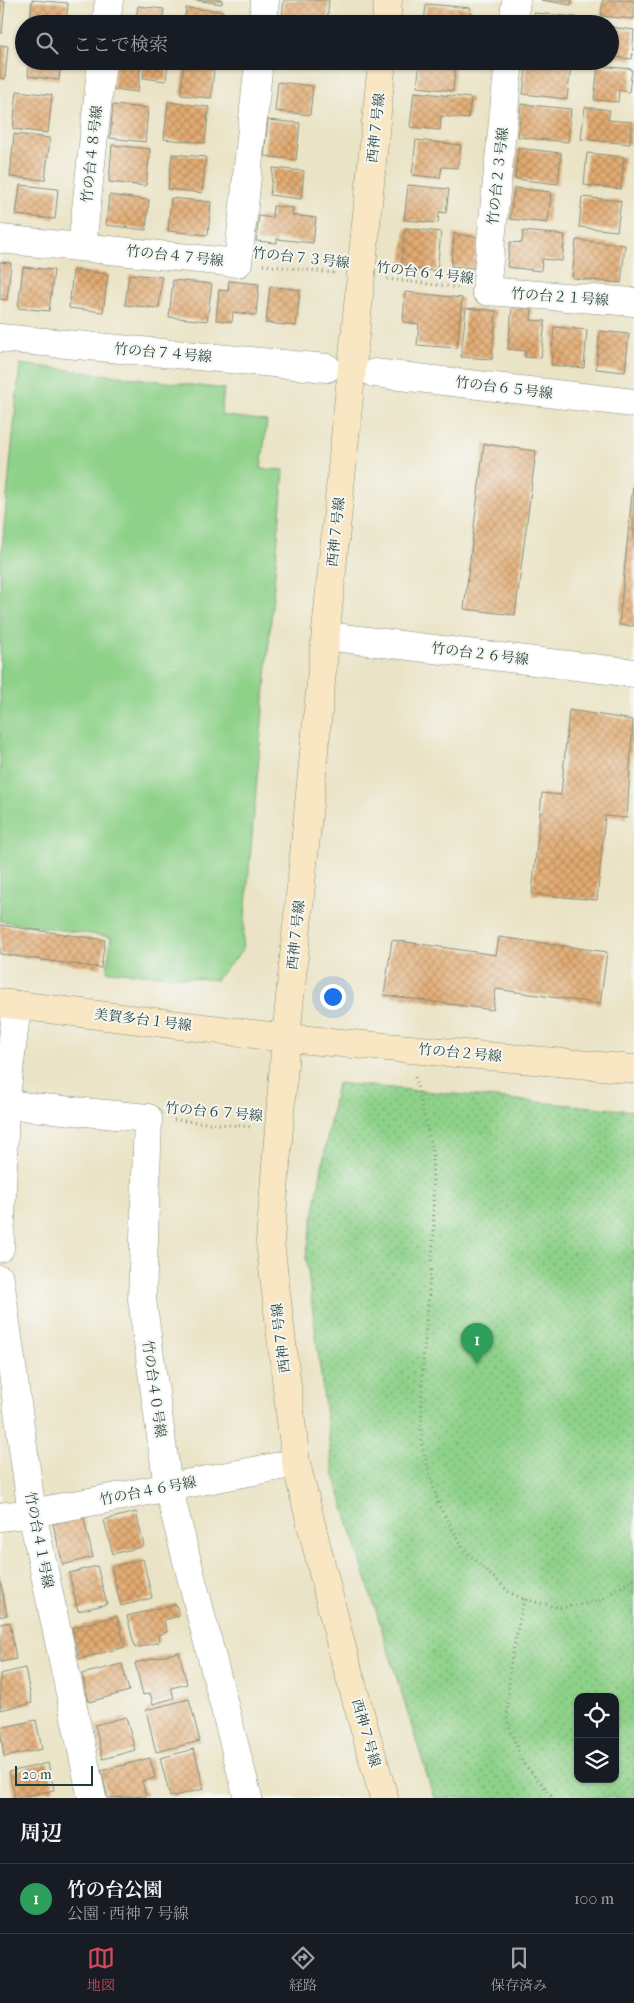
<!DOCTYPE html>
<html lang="ja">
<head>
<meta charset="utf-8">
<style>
	:root { --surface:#171b24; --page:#242831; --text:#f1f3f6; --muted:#9ea1a6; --line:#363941; --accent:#d1495b }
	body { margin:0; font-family:"IM FELL French Canon","Noto Serif JP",serif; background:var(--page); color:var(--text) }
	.controls { position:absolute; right:15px; bottom:15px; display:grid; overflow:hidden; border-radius:10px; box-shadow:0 1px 4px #0004 }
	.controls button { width:45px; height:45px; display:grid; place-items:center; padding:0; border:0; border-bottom:1px solid var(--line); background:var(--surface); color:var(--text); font:25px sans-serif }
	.scale { position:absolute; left:15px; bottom:12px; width:78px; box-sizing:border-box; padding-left:5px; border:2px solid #1f3d34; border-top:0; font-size:14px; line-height:18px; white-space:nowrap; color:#1f3d34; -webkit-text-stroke:4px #f6f6f2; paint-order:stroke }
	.you { position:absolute; left:332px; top:996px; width:18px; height:18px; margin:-12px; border:4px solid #fff; border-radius:50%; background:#1a73e8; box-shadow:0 0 0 8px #1a73e833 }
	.badge { display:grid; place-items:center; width:32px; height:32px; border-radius:50%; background:var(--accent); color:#fff; font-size:16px; font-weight:700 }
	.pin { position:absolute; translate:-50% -41px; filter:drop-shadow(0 1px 2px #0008) }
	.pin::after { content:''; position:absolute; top:26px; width:18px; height:15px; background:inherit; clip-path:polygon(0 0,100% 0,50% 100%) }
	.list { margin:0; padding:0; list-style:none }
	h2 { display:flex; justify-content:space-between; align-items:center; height:65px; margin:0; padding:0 20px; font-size:21px }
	h2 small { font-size:16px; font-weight:400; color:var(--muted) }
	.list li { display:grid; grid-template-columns:32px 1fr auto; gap:15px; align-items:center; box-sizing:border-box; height:70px; padding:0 20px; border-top:1px solid var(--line) }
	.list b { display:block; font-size:19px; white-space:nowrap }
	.list p { margin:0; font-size:16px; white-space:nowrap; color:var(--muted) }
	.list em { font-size:16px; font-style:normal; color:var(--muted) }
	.icon { flex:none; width:28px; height:28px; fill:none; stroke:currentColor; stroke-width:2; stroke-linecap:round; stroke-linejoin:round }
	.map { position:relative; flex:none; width:634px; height:1798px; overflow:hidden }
	.search { position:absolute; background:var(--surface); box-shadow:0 1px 4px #0004; left:15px; right:15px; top:15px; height:55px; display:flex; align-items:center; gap:12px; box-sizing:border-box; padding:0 18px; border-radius:28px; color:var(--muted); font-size:19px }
	.sheet { height:135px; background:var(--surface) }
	nav { display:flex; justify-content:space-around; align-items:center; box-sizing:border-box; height:70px; border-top:1px solid var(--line); background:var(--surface); font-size:14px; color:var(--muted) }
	nav a { display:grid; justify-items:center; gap:2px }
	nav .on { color:var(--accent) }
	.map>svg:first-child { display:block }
</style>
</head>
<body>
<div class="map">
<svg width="634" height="1798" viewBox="0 0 634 1798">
	<defs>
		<pattern id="park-dots" width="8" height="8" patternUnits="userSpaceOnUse" patternTransform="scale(1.25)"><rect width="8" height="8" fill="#8ed189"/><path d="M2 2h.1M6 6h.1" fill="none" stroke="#73ab71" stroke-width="1.8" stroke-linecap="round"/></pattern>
		<pattern id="building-cross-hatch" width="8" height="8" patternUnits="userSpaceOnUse" patternTransform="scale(1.25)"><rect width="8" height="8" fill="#e3ab71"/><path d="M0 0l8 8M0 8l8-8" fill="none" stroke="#b78c5e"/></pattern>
	</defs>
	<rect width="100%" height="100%" fill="#f6f6f2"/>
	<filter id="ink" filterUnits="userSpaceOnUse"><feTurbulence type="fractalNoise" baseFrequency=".02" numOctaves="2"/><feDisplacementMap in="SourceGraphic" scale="10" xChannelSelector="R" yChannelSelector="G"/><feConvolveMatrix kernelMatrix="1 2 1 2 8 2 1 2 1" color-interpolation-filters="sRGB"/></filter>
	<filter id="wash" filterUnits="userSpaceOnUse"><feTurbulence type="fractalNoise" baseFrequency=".0096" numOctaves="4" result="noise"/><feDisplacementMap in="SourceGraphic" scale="20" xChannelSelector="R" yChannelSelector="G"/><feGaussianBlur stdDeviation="1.12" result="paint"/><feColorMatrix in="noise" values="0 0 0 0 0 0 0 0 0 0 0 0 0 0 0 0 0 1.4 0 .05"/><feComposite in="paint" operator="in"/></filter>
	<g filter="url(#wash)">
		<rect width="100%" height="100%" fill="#eae3c5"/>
		<path fill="url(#park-dots)" stroke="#56875e" fill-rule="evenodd" d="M337 1083 634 1111V1798H434L333 1472 306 1256ZM578 1697H615V1779H578Z"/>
		<path fill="#8ed189" stroke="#56875e" d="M20 364 224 389 221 415 267 421 261 469 284 470 242 951 216 980 107 971 111 937 0 921V568Z"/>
		<g id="blocks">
			<path fill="url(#building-cross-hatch)" d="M0 0 5 2 2 33H0Z
				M32 0 68 3 66 24H30Z
				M194 0H222V4Z
				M284 0H329L327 23 282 18Z
				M541 0H572L571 5Z
				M603 0H634V19L601 16Z
				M426 4 471 8 469 24H424Z
				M138 6 164 9 162 24H123L124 16 136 17Z
				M186 8 223 11 221 24H184Z
				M534 13 577 17 576 24H533Z
				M610 27 634 30 632 59 610 57Z
				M0 45 8 46 5 79 0 78Z
				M29 61H61L59 80 28 76Z
				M116 61H141L138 92 113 89Z
				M145 61H168L166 81 143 78Z
				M184 61H215L211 98 181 95Z
				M285 61H325L324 68 285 64Z
				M420 61H456L453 91 417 87Z
				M527 62 571 66 567 99 523 94Z
				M598 66 632 69 629 92 619 90 618 102 594 100Z
				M278 82 313 86 310 115 275 111Z
				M17 91 52 95 48 133 13 129Z
				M414 92 471 98 468 119 441 116 440 130 410 127Z
				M168 102 209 107 205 143 164 139Z
				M521 104 571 109 568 142 518 137Z
				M113 105 148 108 145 142 110 138Z
				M585 107 610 110 608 120 632 122 630 144 581 139Z
				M268 120 300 123 296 160 264 156Z
				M14 134 50 138 45 180 10 177Z
				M416 140 461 145 458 168 442 167 440 178 412 175Z
				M112 145 150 149 146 186 109 182Z
				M518 148 561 153 558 184 515 179Z
				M587 153 624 157 621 189 584 185Z
				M172 154 206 157 202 193 168 189Z
				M273 168 304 171 301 199 270 195Z
				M20 185 58 189 55 219 16 215Z
				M408 185 449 189 446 213 439 212 438 223 404 220Z
				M514 188 551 192 548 223 510 219Z
				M109 195 149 200 146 230 106 225Z
				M582 197 621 201 617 231 579 227Z
				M171 198 211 202 208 235 168 231Z
				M273 206 293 208 292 215 316 218 313 243 277 239V243L256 241 259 216 272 218Z
				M405 228 441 232 437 271 401 268Z
				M523 231 565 235 562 261 542 259 541 271 507 267 510 242 522 243Z
				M454 234 478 237 474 268 451 266Z
				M576 240 625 245 621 283 572 278Z
				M0 262 11 263 7 300 0 299Z
				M23 267 54 270 49 311 18 308Z
				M73 270 108 274 103 312 69 308Z
				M129 274 162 277 159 308 125 305Z
				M173 280 212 284 207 321 169 317Z
				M229 281 259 284 256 315 233 312 232 322 216 320 219 290 228 291Z
				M270 286 300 290 296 326 266 323Z
				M405 292 462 298 457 348 417 345 419 324 403 322Z
				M512 307 532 309 531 320 545 321 541 358 525 357V351L508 349Z
				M466 308 496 311 492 359 461 357Z
				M554 327 587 330 584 368 551 365Z
				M600 331 629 334 625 372 596 369Z
				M484 444 536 451 515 615 464 609Z
				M633 484H634V626L619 625Z
				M569 710 633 720 627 818 605 816 597 900 532 894 542 793 561 795Z
				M0 925 105 940 101 968 0 954Z
				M499 937 607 952 600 1004 496 989 493 1010 384 995 392 940 496 955Z
				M136 1512 144 1546 113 1554 104 1520Z
				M83 1516 93 1557 63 1565 53 1524Z
				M143 1559 152 1598 121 1606 111 1567Z
				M97 1566 107 1604 78 1611 69 1573Z
				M0 1578 7 1615 0 1617Z
				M176 1604 179 1616 164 1620 167 1632 158 1635 159 1642 135 1648 127 1616Z
				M117 1616 125 1647 79 1659 72 1628Z
				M10 1622 16 1659 0 1662V1624Z
				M179 1652 187 1684 171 1688 174 1698 153 1704 150 1693 143 1695 135 1663Z
				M122 1664 129 1691 89 1702 82 1674Z
				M25 1668 32 1703 0 1710V1674Z
				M189 1699 200 1741 156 1752 146 1710Z
				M126 1717 135 1750 103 1759 95 1725Z
				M36 1720 42 1749 4 1757 0 1728Z
				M194 1749 204 1789 170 1797 160 1758Z
				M150 1758 155 1778 142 1781 146 1796 108 1798 101 1771Z
				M48 1763 54 1790 15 1798 9 1772Z"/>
		</g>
	</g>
	<g filter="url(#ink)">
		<use href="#blocks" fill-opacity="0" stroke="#84907c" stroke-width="1"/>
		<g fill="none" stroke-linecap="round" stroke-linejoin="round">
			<g stroke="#84907c" stroke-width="29">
				<path id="street" d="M106 24 109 0
					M263 24 265 0
					M513 24 516 0
					M509 61 486 291 634 302
					M0 239 238 263 259 61
					M82 247 102 61
					M0 338 327 368
					M374 373 634 403
					M326 636 634 673
					M0 1104 148 1118 142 1299 168 1487 248 1798
					M0 1248 5 1105 17 1005
					M0 1279 32 1513 92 1798
					M0 1517 32 1513 296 1463"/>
			</g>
			<g stroke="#84907c" stroke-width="29">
				<path id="secondary" d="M386 24 388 0
					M382 61 286 1038 270 1242 296 1463 342 1649 384 1798
					M0 1003 286 1038 634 1069"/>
			</g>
			<path stroke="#84907c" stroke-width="3" stroke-dasharray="1 4" stroke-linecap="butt" d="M263 265 334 273
				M387 279 461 288
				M415 1077 432 1149 434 1233 423 1361 421 1442 439 1506 465 1551 510 1593 524 1599 560 1608 599 1601 634 1579
				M174 1120 252 1127
				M524 1599 510 1666 507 1720 523 1763 554 1798"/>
			<use href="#street" stroke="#fff" stroke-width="28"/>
			<use href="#secondary" stroke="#f9e7c3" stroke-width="28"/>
		</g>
	</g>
	<g text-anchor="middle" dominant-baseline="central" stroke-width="4" stroke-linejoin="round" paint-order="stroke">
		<g font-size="14" fill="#1f3d34" stroke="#f6f6f2">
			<text transform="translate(376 128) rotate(-84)">西神７号線</text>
			<text transform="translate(92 154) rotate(-84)">竹の台４８号線</text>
			<text transform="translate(498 176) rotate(-84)">竹の台２３号線</text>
			<text transform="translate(175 256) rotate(6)">竹の台４７号線</text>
			<text transform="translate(301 258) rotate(6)">竹の台７３号線</text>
			<text transform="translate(425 273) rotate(7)">竹の台６４号線</text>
			<text transform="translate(560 297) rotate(4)">竹の台２１号線</text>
			<text transform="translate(163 353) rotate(5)">竹の台７４号線</text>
			<text transform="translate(504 388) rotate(7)">竹の台６５号線</text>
			<text transform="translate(336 532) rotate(-84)">西神７号線</text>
			<text transform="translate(480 654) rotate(7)">竹の台２６号線</text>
			<text transform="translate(296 935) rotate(-84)">西神７号線</text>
			<text transform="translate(143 1020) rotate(7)">美賀多台１号線</text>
			<text transform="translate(460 1053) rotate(5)">竹の台２号線</text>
			<text transform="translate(214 1112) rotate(5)">竹の台６７号線</text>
			<text transform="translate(281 1338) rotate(-97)">西神７号線</text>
			<text transform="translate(154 1389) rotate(82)">竹の台４０号線</text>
			<text transform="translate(148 1491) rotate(-11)">竹の台４６号線</text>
			<text transform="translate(39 1540) rotate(79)">竹の台４１号線</text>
			<text transform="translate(366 1733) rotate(74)">西神７号線</text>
		</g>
	</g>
</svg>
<div class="controls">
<button><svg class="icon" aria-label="locate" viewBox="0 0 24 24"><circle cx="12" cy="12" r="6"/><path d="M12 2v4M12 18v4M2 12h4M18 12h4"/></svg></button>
<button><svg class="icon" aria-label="layers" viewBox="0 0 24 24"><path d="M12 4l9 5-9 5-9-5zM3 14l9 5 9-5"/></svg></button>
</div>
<div class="scale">20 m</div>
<div class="you"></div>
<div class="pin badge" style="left:477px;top:1364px;background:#2e9e5b">1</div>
<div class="search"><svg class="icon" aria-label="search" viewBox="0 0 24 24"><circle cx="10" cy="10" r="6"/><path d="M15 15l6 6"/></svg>ここで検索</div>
</div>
<section class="sheet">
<h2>周辺<small></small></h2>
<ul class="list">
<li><span class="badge" style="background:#2e9e5b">1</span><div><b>竹の台公園</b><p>公園 · 西神７号線</p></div><em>100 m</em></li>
</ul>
</section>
<nav>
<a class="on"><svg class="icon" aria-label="map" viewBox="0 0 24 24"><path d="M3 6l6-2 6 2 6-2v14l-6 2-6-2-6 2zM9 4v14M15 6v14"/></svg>地図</a>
<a><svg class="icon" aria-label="directions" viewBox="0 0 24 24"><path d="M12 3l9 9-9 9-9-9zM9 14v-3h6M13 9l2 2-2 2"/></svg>経路</a>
<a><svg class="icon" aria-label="saved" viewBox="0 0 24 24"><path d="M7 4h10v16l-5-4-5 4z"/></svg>保存済み</a>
</nav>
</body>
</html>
